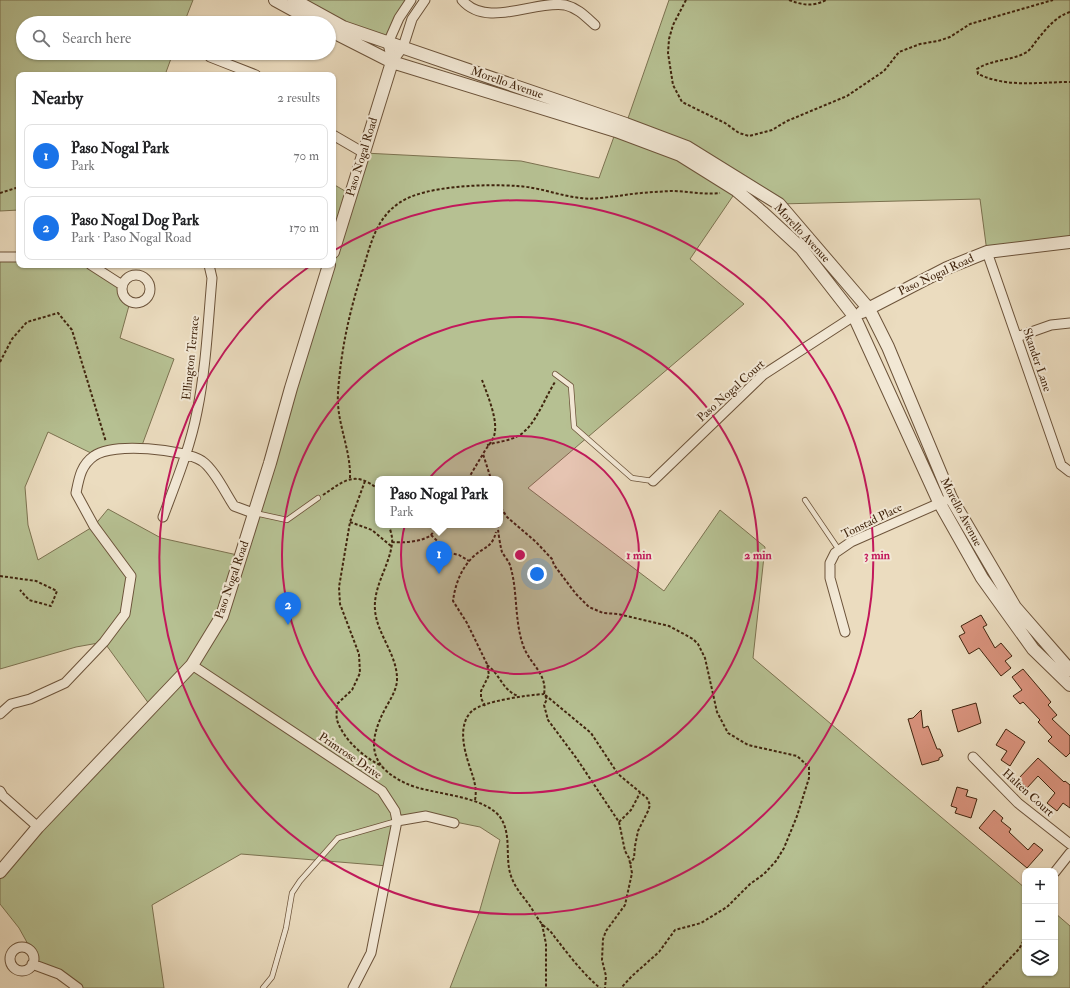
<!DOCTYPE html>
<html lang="en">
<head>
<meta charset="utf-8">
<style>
	:root { --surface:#fff; --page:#f2f2f2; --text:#202124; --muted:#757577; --line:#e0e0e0; --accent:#1a73e8 }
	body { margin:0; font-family:"IM FELL Double Pica",serif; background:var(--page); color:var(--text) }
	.controls { position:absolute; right:12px; bottom:12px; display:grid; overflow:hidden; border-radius:8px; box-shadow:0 1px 3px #0004 }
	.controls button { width:36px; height:36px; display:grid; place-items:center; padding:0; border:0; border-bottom:1px solid var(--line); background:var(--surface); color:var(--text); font:20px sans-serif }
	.you { position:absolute; left:537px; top:574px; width:14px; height:14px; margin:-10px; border:3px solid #fff; border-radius:50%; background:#1a73e8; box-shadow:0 0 0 6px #1a73e833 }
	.badge { display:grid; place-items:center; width:26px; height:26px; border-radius:50%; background:var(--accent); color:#fff; font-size:13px; font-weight:700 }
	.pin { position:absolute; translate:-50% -33px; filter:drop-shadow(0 1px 2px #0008) }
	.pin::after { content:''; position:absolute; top:21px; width:14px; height:12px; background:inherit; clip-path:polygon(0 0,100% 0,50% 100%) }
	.popup { position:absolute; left:375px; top:476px; width:128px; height:52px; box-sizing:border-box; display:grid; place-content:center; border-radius:8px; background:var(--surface); filter:drop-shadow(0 1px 3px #0005); font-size:13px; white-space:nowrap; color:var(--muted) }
	.popup b { font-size:15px; color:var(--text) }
	.popup::after { content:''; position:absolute; left:50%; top:100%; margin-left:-8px; border:8px solid transparent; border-top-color:var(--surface) }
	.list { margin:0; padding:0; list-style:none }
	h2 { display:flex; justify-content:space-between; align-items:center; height:52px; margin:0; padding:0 16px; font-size:17px }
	h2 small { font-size:13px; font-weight:400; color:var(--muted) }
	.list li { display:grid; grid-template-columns:26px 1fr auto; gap:12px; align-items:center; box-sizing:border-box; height:64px; margin:0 8px 8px; padding:0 8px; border:1px solid var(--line); border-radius:8px }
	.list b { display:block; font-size:15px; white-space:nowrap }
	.list p { margin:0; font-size:13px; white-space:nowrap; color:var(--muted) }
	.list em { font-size:13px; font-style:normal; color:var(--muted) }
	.icon { flex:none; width:22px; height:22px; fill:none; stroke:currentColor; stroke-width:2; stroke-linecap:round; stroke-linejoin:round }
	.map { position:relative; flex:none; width:1070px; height:988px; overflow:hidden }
	.search { position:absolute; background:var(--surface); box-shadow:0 1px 3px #0004; left:16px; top:16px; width:320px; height:44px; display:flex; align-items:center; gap:10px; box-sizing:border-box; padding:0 14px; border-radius:22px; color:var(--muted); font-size:15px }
	.panel { position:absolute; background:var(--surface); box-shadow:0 1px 3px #0004; left:16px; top:72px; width:320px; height:196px; border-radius:8px }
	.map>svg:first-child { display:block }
</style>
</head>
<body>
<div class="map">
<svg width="1070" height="988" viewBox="0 0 1070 988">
	<rect width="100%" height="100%" fill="#ebdcbf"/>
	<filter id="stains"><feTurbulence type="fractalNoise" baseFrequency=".005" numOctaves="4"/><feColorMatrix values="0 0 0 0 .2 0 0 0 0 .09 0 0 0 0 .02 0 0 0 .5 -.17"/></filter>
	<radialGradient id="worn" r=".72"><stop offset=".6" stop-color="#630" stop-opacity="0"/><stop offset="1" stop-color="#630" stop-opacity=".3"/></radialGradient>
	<path fill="#b6c092" stroke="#7c7250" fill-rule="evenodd" d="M0 0H193L184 23H23V53H173L165 75H19V210L0 211Z
		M294 0H411L388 43Z
		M669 0H1070V242L987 252 980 199 779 204 626 124Z
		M616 131 680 155 735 193 690 259 744 304 528 488 664 591 720 510 765 547 753 658 1025 888V973H1055V913L1070 926V988H450L479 913 500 840 480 827 426 816 397 821 388 866 241 854 152 905 164 988H78L32 964 34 955 19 928 0 904V872L152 708 104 642 76 647 0 669V257H19V265H91L122 285V292L130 302 120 338 174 359 141 448 95 455 48 432 25 487 28 525 38 560 94 526 108 509 161 538 242 556 333 265V184L350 194 364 153 521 161 599 178ZM378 479H500V525H378Z"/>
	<path fill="#d8927c" stroke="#41250e" d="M981 615 987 625 983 627 995 648 1001 643 1012 656 1005 661 1011 668 1001 676 979 648 969 654 959 636 965 633 961 626Z
		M1023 669 1051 702 1048 705 1057 715 1052 719 1070 736V753L1066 757 1048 741 1052 737 1038 722 1040 720 1023 702 1020 704 1013 696 1022 690 1012 677Z
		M976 703 981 723 958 732 952 710Z
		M921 710 923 728 928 726 937 749H940L943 756 939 758V760L922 765 908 719 913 718Z
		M1006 729 1025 742 1010 766 1001 760 1007 751 996 745Z
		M1038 758 1064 782 1065 781 1070 785V808L1063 803 1057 811 1047 803 1055 793 1038 776 1027 788 1018 779Z
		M957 787 968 790 966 796 977 799 971 818 955 813 957 808 951 806Z
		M994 810 1003 818 1001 821 1011 829 1009 832 1028 850 1034 843 1043 850 1027 868 979 828Z"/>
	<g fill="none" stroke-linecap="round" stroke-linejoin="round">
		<g stroke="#6c533a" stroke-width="6">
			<path id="service" d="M555 374 571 386 574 427 632 478 653 481
				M805 500 839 550
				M255 513 287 520 318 498
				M263 988 272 977 286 928 292 893 300 881 338 838 397 821"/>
		</g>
		<g stroke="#6c533a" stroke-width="11">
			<path id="minor" d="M411 0 399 18 388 43 392 62 403 47 412 19 425 0
				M462 0C487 29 534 0 565 5 578 8 586 17 595 25
				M210 57 256 75
				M333 135 364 153
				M987 252 1061 465 1070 472
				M0 257H19
				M91 265 122 285
				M122 289a14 14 0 1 1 28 0a14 14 0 1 1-28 0Z
				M1017 337 1051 325 1070 323
				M653 481 763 375 854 316
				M163 517C176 482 190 448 197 412 206 368 208 323 212 278L209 265
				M845 632 830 578V563L835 553 851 542 951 498
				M192 665 382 791 395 811 397 821 371 953 353 988
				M0 714 11 704 30 699 65 683 104 642 125 614 131 576 94 526 76 493C79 478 81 465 94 456 113 442 183 449 202 461 214 469 226 494 234 506L253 513
				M973 757 1018 803 1070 844
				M0 791 3 796 38 827
				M397 821 426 816 454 823
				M1055 872 1070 853
				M10 959a12 12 0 1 1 24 0a12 12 0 1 1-24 0Z
				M32 964 59 974 78 988"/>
		</g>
		<g stroke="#6c533a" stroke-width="14">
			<path id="tertiary" d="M275 0 317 23
				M294 0 343 27 626 124 687 147 779 204 869 309 888 347 951 498 1015 607 1070 670
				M329 30 392 62 616 131 680 155 736 190 762 212 801 248 854 316 939 502 982 578 1033 649 1070 685
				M333 252 392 62
				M862 312 947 268 987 252 1070 242
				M0 872 38 827 192 665 222 616 270 463 291 388 329 265"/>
		</g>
		<path stroke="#41250e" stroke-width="2" stroke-dasharray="3 2" stroke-linecap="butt" d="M686 0 673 25 669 39 668 53 673 85 682 102 725 123 739 133 749 136 772 130 787 121 847 96 884 71 899 52 920 44 938 41 950 37 970 24 1053 0
			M789 0C802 5 813 7 826 0
			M1070 12C1055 17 1047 28 1037 40 1034 44 1031 49 1027 52 1012 61 992 59 977 69L978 74C1008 88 1038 82 1070 82
			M0 193 19 187
			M0 362 12 339 27 322 58 313 72 330 106 442
			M482 380C487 394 499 421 494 436 492 442 486 448 483 454
			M487 445C497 442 509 441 518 436 535 427 544 399 555 382
			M350 478C351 449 336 422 338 393 341 348 350 309 364 266 371 242 377 218 399 203 425 185 486 184 517 186 539 187 560 196 581 198 594 200 606 197 618 196 635 193 653 192 671 191 687 191 703 195 720 193
			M468 479 483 454 491 479
			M365 481 350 522 339 587 340 604 359 654 360 673 352 690 337 704C337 709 336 715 337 720 343 739 364 758 382 766
			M323 495C344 481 354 470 378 489
			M500 504V513
			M501 508 507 517 536 542 552 559 554 565 576 594 589 607 603 613 618 614 669 626 693 639 698 644 705 658 717 712 728 733 748 745 797 756 809 767V778L797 816 784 848 776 861 764 874 750 884 727 907 701 923 675 930 659 952 632 976 621 988
			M350 522 372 530 391 546
			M389 525C390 530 393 537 392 543 390 565 373 586 375 610 377 635 398 655 397 681 396 691 390 700 385 709 368 742 368 765 405 783 432 796 490 794 503 822 511 839 505 859 511 876 515 888 523 896 530 906 534 912 537 918 542 924 546 928 551 931 554 936 568 954 583 974 600 988
			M498 525C497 527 501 550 502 552 504 556 508 560 510 565 518 591 514 619 523 645 528 662 548 674 544 694L591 733 618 774 647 798 650 805 648 811 638 831 635 846 634 858 630 864
			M431 535 450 553 459 555 469 561
			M392 542C403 543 422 542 431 535 434 532 436 528 439 525
			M0 576 36 581 57 591 51 606 29 600 20 590
			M487 665C500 674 502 690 518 696
			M485 706 481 698V691L489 675 487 664 467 623 453 601C455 585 461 568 474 556 485 546 492 548 496 532
			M475 800C478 785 471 773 467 758 463 744 459 723 472 711 483 701 528 695 544 694L547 699 544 705 548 720 577 759 619 822 625 851 629 858 632 873 625 905 606 931 603 939 602 960 606 976 605 988
			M619 822 631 810 640 793
			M542 924 546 944V988
			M982 988 1019 949 1025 938"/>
		<use href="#service" stroke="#f2e8d5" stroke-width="4.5"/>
		<use href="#minor" stroke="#f2e8d5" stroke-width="9"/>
		<use href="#tertiary" stroke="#f2e8d5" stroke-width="12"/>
	</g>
	<circle cx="520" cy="555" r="119" fill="#c2185b" fill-opacity=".12"/>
	<g fill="none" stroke="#c2185b" stroke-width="2">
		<circle cx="520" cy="555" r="119"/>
		<circle cx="520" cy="555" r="238"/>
		<path d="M333 251A357 357 0 1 1 310 266"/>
	</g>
	<g text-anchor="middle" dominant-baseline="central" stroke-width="4" stroke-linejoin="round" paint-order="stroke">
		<g font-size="12" fill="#41250e" stroke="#f2e8d5">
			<text transform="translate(507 83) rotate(19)">Morello Avenue</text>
			<text transform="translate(362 157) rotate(-73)">Paso Nogal Road</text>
			<text transform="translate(802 233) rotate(47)">Morello Avenue</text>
			<text transform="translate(936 275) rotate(-25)">Paso Nogal Road</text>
			<text transform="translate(191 358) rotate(-84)">Ellington Terrace</text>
			<text transform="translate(1037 360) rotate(71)">Skander Lane</text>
			<text transform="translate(731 391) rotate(-42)">Paso Nogal Court</text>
			<text transform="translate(961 512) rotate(62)">Morello Avenue</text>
			<text transform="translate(872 521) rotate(-26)">Tonstad Place</text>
			<text transform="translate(232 580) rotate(-71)">Paso Nogal Road</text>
			<text transform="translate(350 756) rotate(34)">Primrose Drive</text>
			<text transform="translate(1028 793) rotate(42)">Halten Court</text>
		</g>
	</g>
	<circle cx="520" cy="555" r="6" fill="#c2185b" stroke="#f2e8d5" stroke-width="2"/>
	<g font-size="12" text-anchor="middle" font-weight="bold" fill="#c2185b" stroke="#f2e8d5" stroke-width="4" stroke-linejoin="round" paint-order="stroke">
		<text x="639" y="559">1 min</text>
		<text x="758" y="559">2 min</text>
		<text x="877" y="559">3 min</text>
	</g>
	<rect width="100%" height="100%" filter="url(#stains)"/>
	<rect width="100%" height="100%" fill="url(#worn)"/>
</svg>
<div class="controls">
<button>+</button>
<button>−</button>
<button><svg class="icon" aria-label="layers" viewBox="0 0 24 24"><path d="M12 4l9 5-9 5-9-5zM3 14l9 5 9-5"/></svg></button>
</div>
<div class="you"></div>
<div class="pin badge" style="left:439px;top:574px">1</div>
<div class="popup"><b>Paso Nogal Park</b>Park</div>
<div class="pin badge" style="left:288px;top:625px">2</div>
<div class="search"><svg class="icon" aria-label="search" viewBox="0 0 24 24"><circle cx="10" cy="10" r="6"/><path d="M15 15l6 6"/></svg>Search here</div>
<section class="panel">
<h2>Nearby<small>2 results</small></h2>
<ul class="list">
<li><span class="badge">1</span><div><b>Paso Nogal Park</b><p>Park</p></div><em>70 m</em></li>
<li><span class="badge">2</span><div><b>Paso Nogal Dog Park</b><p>Park · Paso Nogal Road</p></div><em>170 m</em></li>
</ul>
</section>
</div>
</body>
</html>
